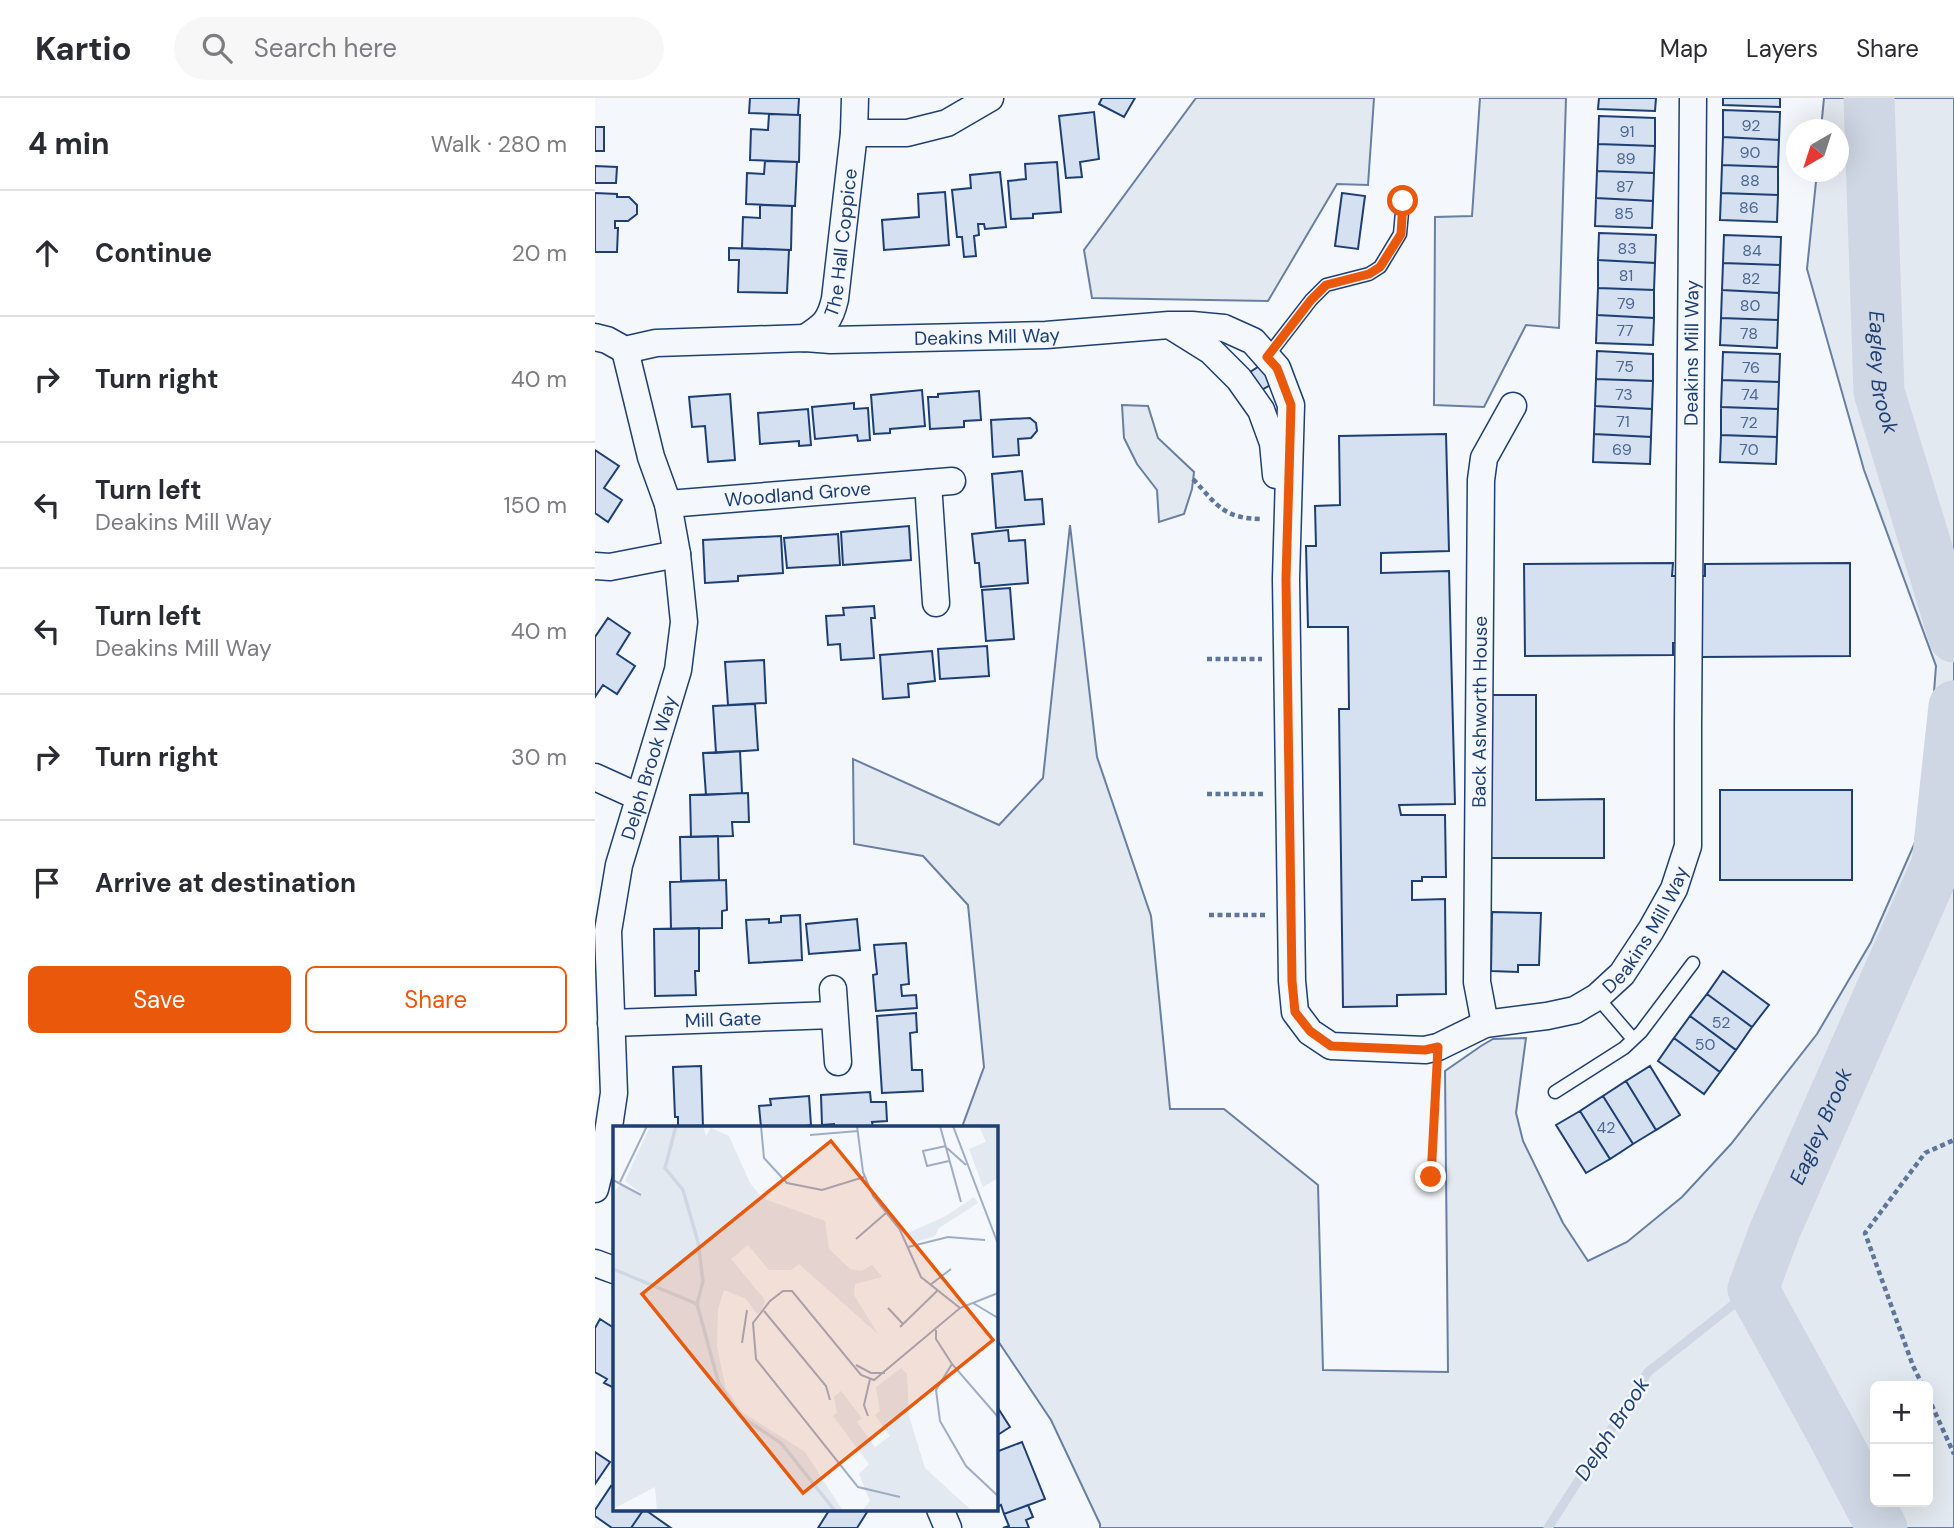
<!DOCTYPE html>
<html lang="en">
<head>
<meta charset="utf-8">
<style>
	:root { --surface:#fff; --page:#f7f7f7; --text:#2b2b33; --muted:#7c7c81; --line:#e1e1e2; --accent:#ea580c }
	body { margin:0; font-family:"DM Sans",sans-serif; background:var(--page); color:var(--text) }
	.controls { position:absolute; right:21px; bottom:21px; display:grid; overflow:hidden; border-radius:10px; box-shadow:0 7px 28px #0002 }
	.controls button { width:63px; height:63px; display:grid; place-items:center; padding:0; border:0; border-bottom:2px solid var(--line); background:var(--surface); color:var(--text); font:35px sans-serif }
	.compass { position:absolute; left:1191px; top:21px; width:63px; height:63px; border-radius:50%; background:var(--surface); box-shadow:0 7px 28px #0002; rotate:219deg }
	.stop { position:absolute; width:21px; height:21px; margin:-16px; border:5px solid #ea580c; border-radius:50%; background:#fff }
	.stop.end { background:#ea580c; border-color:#fff; box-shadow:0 2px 7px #0008 }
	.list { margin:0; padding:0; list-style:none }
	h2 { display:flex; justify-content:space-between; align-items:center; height:91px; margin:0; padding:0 28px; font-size:30px }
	h2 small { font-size:23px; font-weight:400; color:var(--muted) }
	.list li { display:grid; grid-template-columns:46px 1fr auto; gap:21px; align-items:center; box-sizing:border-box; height:126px; padding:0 28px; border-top:2px solid var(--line) }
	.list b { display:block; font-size:26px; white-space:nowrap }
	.list p { margin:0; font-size:23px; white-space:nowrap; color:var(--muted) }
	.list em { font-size:23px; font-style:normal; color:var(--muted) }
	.actions { display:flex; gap:14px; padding:21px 28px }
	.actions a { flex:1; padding:16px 0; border:2px solid var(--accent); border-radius:10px; text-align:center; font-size:24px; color:var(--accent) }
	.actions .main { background:var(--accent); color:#fff }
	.icon { flex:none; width:38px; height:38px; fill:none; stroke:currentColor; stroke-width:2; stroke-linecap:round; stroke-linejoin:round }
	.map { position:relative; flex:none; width:1359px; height:1430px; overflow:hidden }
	header { display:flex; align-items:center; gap:42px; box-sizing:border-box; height:98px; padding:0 35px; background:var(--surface); border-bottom:2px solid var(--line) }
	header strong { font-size:33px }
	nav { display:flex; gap:38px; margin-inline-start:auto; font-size:24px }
	.search { width:490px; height:63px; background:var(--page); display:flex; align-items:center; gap:18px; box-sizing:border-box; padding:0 24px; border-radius:38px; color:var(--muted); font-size:26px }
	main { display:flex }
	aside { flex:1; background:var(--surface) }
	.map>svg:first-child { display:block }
</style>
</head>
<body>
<header>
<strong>Kartio</strong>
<div class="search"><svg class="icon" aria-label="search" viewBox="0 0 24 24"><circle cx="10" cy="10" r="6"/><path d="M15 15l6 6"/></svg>Search here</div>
<nav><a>Map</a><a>Layers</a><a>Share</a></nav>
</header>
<main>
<aside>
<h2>4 min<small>Walk · 280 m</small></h2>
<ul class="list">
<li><svg class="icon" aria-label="ahead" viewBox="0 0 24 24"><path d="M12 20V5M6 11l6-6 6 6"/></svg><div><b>Continue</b></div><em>20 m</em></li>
<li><svg class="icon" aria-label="right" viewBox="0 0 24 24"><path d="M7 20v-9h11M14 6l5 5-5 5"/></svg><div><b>Turn right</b></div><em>40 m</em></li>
<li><svg class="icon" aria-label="left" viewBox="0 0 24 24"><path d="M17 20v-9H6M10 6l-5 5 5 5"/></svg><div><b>Turn left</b><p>Deakins Mill Way</p></div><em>150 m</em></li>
<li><svg class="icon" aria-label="left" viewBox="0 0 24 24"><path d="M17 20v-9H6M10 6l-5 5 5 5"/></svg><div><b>Turn left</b><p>Deakins Mill Way</p></div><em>40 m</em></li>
<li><svg class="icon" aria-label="right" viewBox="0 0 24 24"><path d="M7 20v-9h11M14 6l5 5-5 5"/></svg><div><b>Turn right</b></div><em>30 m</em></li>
<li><svg class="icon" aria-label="arrive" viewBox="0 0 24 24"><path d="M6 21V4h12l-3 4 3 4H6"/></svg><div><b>Arrive at destination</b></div></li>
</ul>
<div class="actions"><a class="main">Save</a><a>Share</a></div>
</aside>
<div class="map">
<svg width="1359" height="1430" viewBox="0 0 1359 1430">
	<rect width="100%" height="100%" fill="#f4f7fb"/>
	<path fill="#e3e9f0" stroke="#687fa3" stroke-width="2" fill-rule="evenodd" d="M601 0H779L773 87 742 86 673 203 497 200 489 152Z
		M885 0H971L964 230 931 227 889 309 839 307 840 119 877 118Z
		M1229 0H1359V1430H505V1426L456 1322 401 1240V1029H367L389 969 373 807 328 758 259 746 258 661 404 727 448 680 475 427 502 659 556 818 575 1011H629L723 1087 728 1272 853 1274 850 973 886 948 898 941 931 940 921 1015 928 1043 968 1125 993 1163 1032 1144 1087 1099 1136 1046 1222 936 1276 844 1329 724 1341 568 1269 372 1212 171 1222 74H1244V32L1226 31ZM1280 1288H1333V1404H1280Z
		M527 307 553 308 563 340 599 374 597 391 589 416 564 424 562 392 542 366 529 340Z"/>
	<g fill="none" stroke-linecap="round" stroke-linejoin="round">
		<path stroke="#cfd7e4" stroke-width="9" d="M953 1430 1053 1274 1158 1191"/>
		<g stroke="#cfd7e4" stroke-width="51">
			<path id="s1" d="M1274 0 1284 294 1359 539"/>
			<path id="s2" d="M1287 1430 1236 1333 1158 1191 1180 1132 1342 766 1359 608"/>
		</g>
	</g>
	<path fill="#d5e0f0" stroke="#1d3f73" stroke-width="2" d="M155 0H204L203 17 154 15Z
		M507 0H540L529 19 504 6Z
		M1004 0H1061L1060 13 1003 11Z
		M1128 0H1185V9L1128 7Z
		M1128 12 1185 14 1184 42 1128 39Z
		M499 14 504 61 485 64 487 79 471 80 464 18Z
		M174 16 205 17 204 64 155 62 156 31 173 32Z
		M1004 18 1060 20V48L1003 46Z
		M0 29H9V53H0Z
		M1128 39 1184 42 1183 69 1127 67Z
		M1003 46 1060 48 1059 75 1002 73Z
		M170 63 202 64 200 108 151 106 152 75 169 76Z
		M462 64 466 114 438 116V120L416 121 413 83 431 81 430 66Z
		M1127 67 1183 69V97L1126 95Z
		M0 68 22 69 21 85H0Z
		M1002 73 1059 75 1058 103 1001 100Z
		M405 74 411 129 390 131 389 126H383L384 137 379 138 381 158 369 159 367 139H362L357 92 376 90 375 77Z
		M350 94 354 147 289 152 287 122 324 119 323 96Z
		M0 95 22 96V99H34L42 107V116L33 123H20V130H23L22 154H0Z
		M747 95 770 98 763 151 740 148Z
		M1126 95 1183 97 1182 124 1125 122Z
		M1001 100 1058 103 1057 130 1000 128Z
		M165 107 197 108 196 152 147 150 148 119 165 120Z
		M1004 135 1061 137 1060 165 1003 162Z
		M1129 137 1186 139 1185 167 1128 165Z
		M134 150 194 152 192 195 143 194 144 162H134Z
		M1003 162 1060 165 1059 192 1003 190Z
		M1128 165 1185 167 1184 195 1127 192Z
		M1003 190 1059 192V220L1002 217Z
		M1127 192 1184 195 1183 222 1126 220Z
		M1002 217 1059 220 1058 247 1001 245Z
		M1126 220 1183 222 1182 250 1125 247Z
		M1002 253 1058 256V283L1001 281Z
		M1128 254 1185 256 1184 284 1127 282Z
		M666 267 677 286 663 294 652 276Z
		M1001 281 1058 283 1057 311 1000 308Z
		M1127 282 1184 284 1183 311 1126 309Z
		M327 292 330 328 295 331V335L279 336 276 297Z
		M384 293 386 322 369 323V329L335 331 333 299H343V296Z
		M135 296 140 362 113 364 110 328 97 329 94 299Z
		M259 305V311L273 310 275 342 263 343 262 337 220 341 217 309Z
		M1000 308 1057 311 1056 339 999 336Z
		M1126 309 1183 311 1182 339 1126 337Z
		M213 311 216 347 204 348V343L165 346 163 315Z
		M435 320 441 325 442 333 436 340 423 341 424 357 398 359 396 322Z
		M851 336 854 453 786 455V475L854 473 860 706 804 707 806 717H850L851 779H827V783H817V802L850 801 851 896 802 897V908L748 909 744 611H754L753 529H713L711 448H721L720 408 745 407 744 338Z
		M999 336 1056 339 1055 366 998 364Z
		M1126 337 1182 339 1181 366 1125 364Z
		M0 352 24 368 9 390 27 402 13 424 0 415Z
		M427 373 430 402 447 401 449 426 401 430 397 376Z
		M314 428 316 462 248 467 246 434Z
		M413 432 414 443 430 442 433 485 386 489 384 465H380L377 436Z
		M243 436 245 467 192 470 189 440Z
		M186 438 188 475 143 478V483L110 485 108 442Z
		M1078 465 1077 478H1094V545H1078V557L930 558 929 466Z
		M1255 465V558L1106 559 1094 478H1110V466Z
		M415 490 419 541 391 543 387 492Z
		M279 508 280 520H276L279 560 246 562 245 546 233 547 231 518 249 517 248 510Z
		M13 520 35 535 22 556 40 568 22 596 8 587 0 599V539Z
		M392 548 394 578 345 581 343 551Z
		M337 553 340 583 313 586 314 599 288 601 285 557Z
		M169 562 171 605 133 607 130 564Z
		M893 597H941V702L1009 701V760H893Z
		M160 606 163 652 121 655 118 608Z
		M145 653 147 695 111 697 108 655Z
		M1125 692H1257V782H1125Z
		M153 695 154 724H137L138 738 96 739 95 697Z
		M123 738 124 782 86 783 85 739Z
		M131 782 132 812 127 813V830L76 831 75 784Z
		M897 814 946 815 944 867H923V874L896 873Z
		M205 817 207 862 154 865 151 822 174 821V825L186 824V818Z
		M262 821 265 852 214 856 211 826Z
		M104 830V873H100L101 897 60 898 59 831Z
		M311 845 314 886 306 887 307 898 321 897 322 910 281 913 278 877 282 876 279 847Z
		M1128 873 1174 907 1157 929 1112 896Z
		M1112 896 1157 929 1141 952 1095 918Z
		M321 915 322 934 315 935 317 972H327L328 993 287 995 282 918Z
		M1095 918 1141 952 1125 974 1079 940Z
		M1079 940 1125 974 1109 996 1063 963Z
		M106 968 108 1029H83V1019H80L78 969Z
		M1055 968 1085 1017 1061 1032 1031 983Z
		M1031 983 1061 1032 1038 1046 1008 998Z
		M275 994 276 1004H291L292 1023 277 1024 278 1029H239V1026L227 1027 226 997Z
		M214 998 216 1027 205 1029H166L164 1008 176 1007 175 1001Z
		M1008 998 1038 1046 1015 1061 985 1013Z
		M985 1013 1015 1061 991 1075 961 1027Z
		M5 1221 19 1230V1290L9 1285 12 1281 0 1274V1230Z
		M401 1307 415 1329 401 1338Z
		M427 1344 450 1401 409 1416 406 1407 402 1409 401 1407V1354Z
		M0 1354 15 1364 0 1386Z
		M16 1388 19 1390V1411H49L36 1430H17L0 1418V1412Z
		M433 1407 438 1419 431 1422 434 1430H408L414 1428 409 1416Z
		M49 1411 76 1430H36Z
		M235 1411H274L262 1430H223Z"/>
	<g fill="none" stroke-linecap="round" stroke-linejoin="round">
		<g stroke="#1d3f73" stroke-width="15">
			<path id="lane" d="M672 259 716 202 731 187 774 176 785 169 805 136 808 103
				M1002 899 1038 941
				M960 994 1029 950 1046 934 1098 865"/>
		</g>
		<g stroke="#1d3f73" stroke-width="29">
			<g id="street">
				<path d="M259 35H312L352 25 395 0"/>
				<path d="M576 228 616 253 644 281 666 312 678 345 681 377"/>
				<path id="s3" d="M0 239 12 242 30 252 61 245 210 240 236 242 451 237 574 227H597L629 230 658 243 682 270 696 307 691 481 697 883 700 914 715 934 736 948 830 952 843 949 890 926 952 918 980 912 1002 899 1027 876 1056 832 1079 791 1093 748V627L1098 0"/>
				<path id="s4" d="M210 240C229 228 235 223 240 201L259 35 260 0"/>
				<path d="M333 385 341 505"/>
				<path id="s5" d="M73 406 357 383"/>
				<path d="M0 468 15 469 82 456"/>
				<path d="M0 679 44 699"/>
				<path d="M238 891 243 964"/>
				<path id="s6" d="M16 925 239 917"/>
				<path id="s7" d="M890 926 882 884 886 382 889 360 918 308"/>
				<path id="s8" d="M0 1091 12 1042 19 995 13 833 24 767 83 572 89 524 82 456 73 406 56 359 30 252"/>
				<path d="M0 1165 19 1172"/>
				<path d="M345 1411 353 1430"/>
			</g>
		</g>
		<path stroke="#5e769c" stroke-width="4.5" stroke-dasharray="5 3.5" stroke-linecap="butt" d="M598 381C623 408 629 421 668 421
			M612 561H667
			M612 696H669
			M614 817H671
			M836 1079 842 978
			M1328 1288 1318 1268 1270 1135 1330 1055 1359 1042
			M1333 1299 1359 1356"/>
		<use href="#lane" stroke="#f4f7fb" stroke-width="12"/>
		<use href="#street" stroke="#f4f7fb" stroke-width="26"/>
	</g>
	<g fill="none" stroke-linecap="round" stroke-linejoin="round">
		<path stroke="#ea580c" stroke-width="9" d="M808 103 806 136 785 169 774 176 731 187 716 202 672 259 682 270 696 307 691 481 697 883 700 914 715 933 736 948 830 952 843 949 836 1079"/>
	</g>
	<g text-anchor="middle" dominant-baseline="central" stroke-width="5" stroke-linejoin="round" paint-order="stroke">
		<g font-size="16" fill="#4b6792">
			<text x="1156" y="27">92</text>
			<text x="1032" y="33">91</text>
			<text x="1155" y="54">90</text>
			<text x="1031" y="60">89</text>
			<text x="1155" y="82">88</text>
			<text x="1030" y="88">87</text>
			<text x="1154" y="109">86</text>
			<text x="1029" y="115">85</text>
			<text x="1032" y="150">83</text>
			<text x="1157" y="152">84</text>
			<text x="1031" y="177">81</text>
			<text x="1156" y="180">82</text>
			<text x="1031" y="205">79</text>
			<text x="1155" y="207">80</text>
			<text x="1030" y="232">77</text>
			<text x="1154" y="235">78</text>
			<text x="1030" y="268">75</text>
			<text x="1156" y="269">76</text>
			<text x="1029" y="296">73</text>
			<text x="1155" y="296">74</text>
			<text x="1028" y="323">71</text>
			<text x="1154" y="324">72</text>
			<text x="1027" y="351">69</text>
			<text x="1154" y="351">70</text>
			<text x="1126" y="924">52</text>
			<text x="1110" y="946">50</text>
			<text x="1011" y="1029">42</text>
		</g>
		<g font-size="19" fill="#1d3f73" stroke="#f4f7fb">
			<text stroke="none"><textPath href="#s4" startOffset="108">The Hall Coppice</textPath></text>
			<text stroke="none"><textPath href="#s3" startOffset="396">Deakins Mill Way</textPath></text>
			<text stroke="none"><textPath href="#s3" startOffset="2347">Deakins Mill Way</textPath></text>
			<text stroke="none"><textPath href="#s5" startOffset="130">Woodland Grove</textPath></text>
			<text stroke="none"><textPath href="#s7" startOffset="313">Back Ashworth House</textPath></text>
			<text stroke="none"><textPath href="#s8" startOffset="429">Delph Brook Way</textPath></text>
			<text stroke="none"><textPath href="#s3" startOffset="1759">Deakins Mill Way</textPath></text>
			<text stroke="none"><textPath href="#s6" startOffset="112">Mill Gate</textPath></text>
		</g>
		<g font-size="21" font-style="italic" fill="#1d3f73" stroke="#f4f7fb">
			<text stroke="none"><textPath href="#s1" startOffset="275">Eagley Brook</textPath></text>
			<text stroke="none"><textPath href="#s2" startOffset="448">Eagley Brook</textPath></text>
			<text transform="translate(1017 1331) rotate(-57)">Delph Brook</text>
		</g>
	</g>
	<g transform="translate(18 1028)">
		<rect width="385" height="385" fill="#f4f7fb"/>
		<path d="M37 0H90L93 10 98 2 116 10 137 57 149 72 212 95 216 123 237 143 249 145 259 139 269 151 242 158 241 169 265 208 186 138 178 144H156L135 119 118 133 152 174 149 184 144 188 133 173 111 164 105 183 104 221 113 263 129 286 192 326 230 385H44L42 361 0 383V67L8 58 29 68 12 55ZM366 0H385V52L370 61 356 23 373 16ZM361 71 365 77 326 102 322 110 299 117 295 107 333 90ZM288 242 294 248 296 290 312 342 359 385H249L257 375 246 348 256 338 220 290 224 287 221 271 228 265 249 292 244 296 262 321 277 310 262 289 267 285 263 261Z" fill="#e3e9f0"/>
		<path fill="none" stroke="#cfd7e4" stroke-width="3.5" d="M63 0 52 42 70 64 85 116 90 155 84 178M0 143 84 178 106 258 127 290 168 317 222 385"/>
		<path fill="none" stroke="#9eadc5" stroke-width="2" d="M148 0 151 32 174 57 209 64 251 51M244 0 250 46 260 70 287 104 308 151 347 182M327 0 348 76M340 0 385 118M197 9 245 5M333 20 310 25 314 40 336 35M334 22 353 39M0 54 28 69M7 56 34 0M243 113 273 87M295 121 335 111 372 114M317 159 338 143M360 177 385 192M275 182 290 198M151 185 213 260 217 274M287 201 324 165M323 204V213L339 238 385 291M129 217 134 184M339 238 323 264 327 295 353 340 385 370M243 239 258 247H272M255 290 251 279 257 253M287 371 245 361 143 233 140 197 157 175 170 165H179L248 249 261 254 347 182 385 167"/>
		<path fill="#e8590c" fill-opacity="0.15" stroke="#e8590c" stroke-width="3.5" d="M218 15 380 214 190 367 29 168Z"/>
		<rect width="385" height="385" fill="none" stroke="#1d3f73" stroke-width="3.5"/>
	</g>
</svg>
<div class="controls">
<button>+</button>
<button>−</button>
</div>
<svg class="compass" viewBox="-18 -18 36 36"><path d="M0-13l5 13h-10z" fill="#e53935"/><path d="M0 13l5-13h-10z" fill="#7c7c81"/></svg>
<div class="stop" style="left:808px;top:103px"></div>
<div class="stop end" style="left:836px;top:1079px"></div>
</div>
</main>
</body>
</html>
